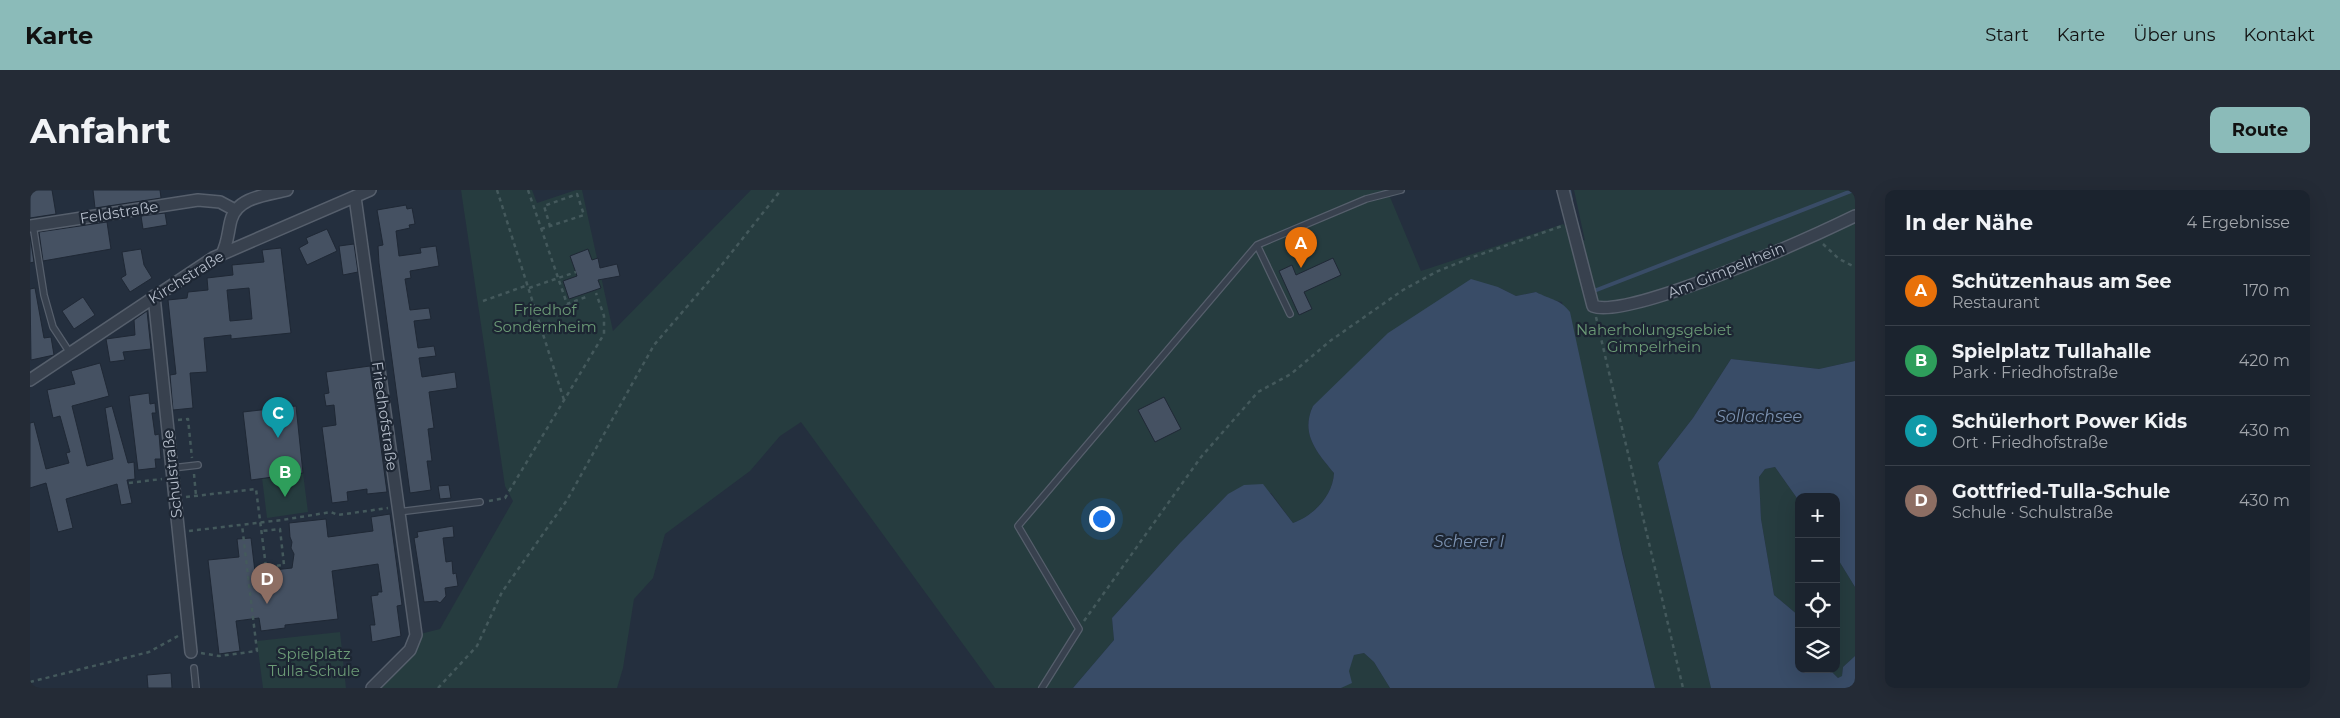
<!DOCTYPE html>
<html lang="de">
<head>
<meta charset="utf-8">
<style>
	:root { --surface:#1b232e; --page:#242b36; --text:#f1f3f6; --muted:#a0a4aa; --line:#39404a; --accent:#8bbbb9 }
	body { margin:0; font-family:Montserrat,sans-serif; background:var(--page); color:var(--text) }
	.controls { position:absolute; right:15px; bottom:15px; display:grid; overflow:hidden; border-radius:10px; box-shadow:0 5px 20px #0002 }
	.controls button { width:45px; height:45px; display:grid; place-items:center; padding:0; border:0; border-bottom:1px solid var(--line); background:var(--surface); color:var(--text); font:25px sans-serif }
	.you { position:absolute; left:1071px; top:328px; width:18px; height:18px; margin:-12px; border:4px solid #fff; border-radius:50%; background:#1a73e8; box-shadow:0 0 0 8px #1a73e833 }
	.badge { display:grid; place-items:center; width:32px; height:32px; border-radius:50%; background:var(--accent); color:#fff; font-size:16px; font-weight:700 }
	.pin { position:absolute; translate:-50% -41px; filter:drop-shadow(0 1px 2px #0008) }
	.pin::after { content:''; position:absolute; top:26px; width:18px; height:15px; background:inherit; clip-path:polygon(0 0,100% 0,50% 100%) }
	.list { margin:0; padding:0; list-style:none }
	h2 { display:flex; justify-content:space-between; align-items:center; height:65px; margin:0; padding:0 20px; font-size:21px }
	h2 small { font-size:16px; font-weight:400; color:var(--muted) }
	.list li { display:grid; grid-template-columns:32px 1fr auto; gap:15px; align-items:center; box-sizing:border-box; height:70px; padding:0 20px; border-top:1px solid var(--line) }
	.list b { display:block; font-size:19px; white-space:nowrap }
	.list p { margin:0; font-size:16px; white-space:nowrap; color:var(--muted) }
	.list em { font-size:16px; font-style:normal; color:var(--muted) }
	.icon { flex:none; width:28px; height:28px; fill:none; stroke:currentColor; stroke-width:2; stroke-linecap:round; stroke-linejoin:round }
	.map { position:relative; flex:none; width:1825px; height:498px; overflow:hidden; border-radius:10px }
	header { display:flex; align-items:center; gap:30px; box-sizing:border-box; height:70px; padding:0 25px; background:var(--accent); color:#111 }
	header strong { font-size:24px }
	nav { display:flex; gap:28px; margin-inline-start:auto; font-size:18px }
	.intro { display:flex; align-items:center; justify-content:space-between; box-sizing:border-box; height:120px; padding:0 30px }
	h1 { margin:0; font-size:35px }
	.button { padding:12px 22px; border-radius:10px; background:var(--accent); color:#111; font-size:18px; font-weight:700 }
	main { display:flex; gap:30px; padding:0 30px }
	aside { flex:1; background:var(--surface); border-radius:10px; box-shadow:0 5px 20px #0002 }
	.map>svg:first-child { display:block }
</style>
</head>
<body>
<header>
<strong>Karte</strong>
<nav><a>Start</a><a>Karte</a><a>Über uns</a><a>Kontakt</a></nav>
</header>
<div class="intro"><h1>Anfahrt</h1><a class="button">Route</a></div>
<main>
<div class="map">
<svg width="1825" height="498" viewBox="0 0 1825 498">
	<rect width="100%" height="100%" fill="#242f3e"/>
	<path fill="#263c3f" d="M431 0H502L507 13 546 0H552L583 141 721 0H1357L1391 81 1533 34 1555 51 1544 0H1825V171L1789 179 1701 169 1663 228 1628 273 1681 498H1625L1532 112 1518 109 1506 102 1486 106 1468 97 1283 216C1270 244 1287 262 1304 283 1303 306 1283 326 1263 333L1241 303 1198 304 1150 353 1082 428 1084 450 1043 498H965L771 232 750 246 720 281 635 344 623 388 604 409 593 478 587 498H343C360 483 386 467 390 444L410 439 483 311 475 296Z
		M1745 277 1769 311V426L1744 405 1731 329 1729 287 1735 279Z
		M273 283 278 322 237 328 232 288Z
		M1806 366 1825 397V466L1813 477 1812 486 1808 488 1799 479H1806Z
		M310 442 316 498H233L227 451Z
		M1334 463 1344 472 1360 498H1311L1314 494 1324 465Z"/>
	<path fill="#394c67" d="M1441 89 1468 97 1486 106 1506 102C1521 110 1530 109 1540 122L1592 363 1625 498H1360L1344 472 1334 463 1324 465 1319 481 1322 493 1311 498H1043L1084 450 1082 428 1150 353 1198 304 1214 295 1233 294 1263 333C1283 326 1303 306 1304 283 1287 262 1270 244 1283 216L1358 143Z
		M1701 169 1789 179 1825 171V397L1806 366V307H1769V311L1745 277 1735 279 1729 287 1731 329 1744 405 1769 426V479H1799L1808 488 1812 486 1813 477 1825 466V498H1681L1628 273 1663 228Z"/>
	<g fill="none" stroke-linecap="round" stroke-linejoin="round">
		<path stroke="#394c67" stroke-width="4" d="M1539 0 1541 10
			M1563 97 1564 101 1824 0"/>
	</g>
	<path fill="#455162" stroke="#1f2835" fill-rule="evenodd" d="M0 0H22L26 24 0 28Z
		M63 0H130L131 8 65 18Z
		M376 15 377 19 382 18 385 34 379 35 380 38 366 41 369 66 391 63 390 58 406 56 409 76 380 81 381 88 375 89 380 120 399 118 401 129 384 131 388 158 404 156 406 166 389 168 392 187 425 182 427 198 399 202 404 238 398 239 402 271H397L401 300 380 303 349 73 348 56 353 55 347 20Z
		M135 23 137 35 113 39 111 26Z
		M77 32 81 59 13 71 9 42Z
		M297 39 307 61 277 75 269 58 278 53 276 48Z
		M0 46 4 72 0 73Z
		M324 54 328 82 313 85 309 56Z
		M251 58 261 143 201 149V145L174 148 177 182 160 183 163 218 143 220 140 185 146 184 138 110 157 108 158 102 178 100 177 88 203 85 202 75 234 72 232 60ZM219 98 222 129 200 131 197 100Z
		M111 59 114 75 122 88 100 102 91 88 96 85 92 62Z
		M558 59 562 70 568 68 570 78 587 74 590 86 568 90 571 98 539 109 533 91 547 86 540 66Z
		M1303 68 1311 85 1274 102 1282 119 1269 125 1249 81 1262 75 1266 85Z
		M5 98 14 148 21 147 24 165 1 170 0 99Z
		M53 107 65 125 44 139 32 121Z
		M117 121 121 159 93 162 95 170 80 172 76 149 105 145 104 130Z
		M70 173 79 206 42 216 57 276 83 269 75 218 82 216 98 273 104 272 105 289 97 290 102 313 91 315 87 294 36 309 43 338 28 342 16 293 0 298V233L4 232 16 279 39 273 36 263 40 262 30 226 23 228 17 200 45 194 41 181Z
		M340 176 357 302 337 304V299L317 302 318 311 302 313 292 237 306 235 304 215 296 216 294 204 299 203 296 182Z
		M119 203 120 214 125 213 126 223H122L125 245 129 244 131 269H125L126 278 108 280 99 206Z
		M1134 207 1151 239 1125 252 1108 220Z
		M266 216 273 283 221 290 213 222Z
		M419 295 421 308 410 309 408 296Z
		M360 324 372 415 367 416 371 446 342 452 340 435H345L341 406 348 405V402H352L348 374 302 381 308 429 255 435V438L231 441 229 428 206 431 210 461 189 464 178 370 209 367 207 349 221 348 225 382 262 378 264 364 261 358 262 352 260 347 259 333 296 329 298 347 343 341 341 327Z
		M423 336 424 347 413 348 416 372 422 371 423 384 426 383 428 396 415 398 416 406 410 413 407 411 394 412 384 348 388 347 387 342Z
		M141 483 142 498H118L117 485Z"/>
	<g fill="none" stroke-linecap="round" stroke-linejoin="round">
		<g stroke="#565f6c" stroke-width="8">
			<path id="service" d="M3 35 14 105 23 137 40 163
				M1227 55 1260 124
				M142 278 168 275
				M368 322 450 312
				M164 478 166 498
				M1012 498 1049 439 988 336 1227 55 1336 9 1371 0"/>
		</g>
		<g stroke="#565f6c" stroke-width="14">
			<path id="minor" d="M1533 0 1563 116C1599 130 1784 46 1825 26
				M325 7 386 445 380 460 342 498
				M0 36 168 10 190 12 205 20
				M192 64C198 53 198 41 201 30 207 7 237 5 257 0
				M124 106 161 462
				M0 190 183 68 340 0"/>
		</g>
		<path stroke="#44595c" stroke-width="2.5" stroke-dasharray="4 4" stroke-linecap="butt" d="M467 0 534 210
			M498 0 537 114 556 107
			M511 39 554 25 547 4 514 16 520 36
			M1793 54 1809 69 1825 77
			M499 98 546 82
			M453 111 498 95
			M1566 127 1653 498
			M148 230 158 229 162 268
			M164 284 166 306
			M99 293 132 289
			M156 307 226 299 236 377 254 375 250 339 232 341
			M459 311 475 308 574 144V126L566 103
			M159 341 252 330 301 322 308 325 358 318
			M1054 431 1171 267 1228 202 1261 184 1300 151 1373 100 1406 82 1440 68 1532 36
			M171 463 189 466 227 461 212 335
			M0 492 119 462 148 446
			M408 498 447 456 472 402 537 310 624 155 679 91 751 0"/>
		<use href="#service" stroke="#38414e" stroke-width="5.5"/>
		<use href="#minor" stroke="#38414e" stroke-width="11"/>
	</g>
	<g text-anchor="middle" dominant-baseline="central" stroke-width="4.5" stroke-linejoin="round" paint-order="stroke">
		<g font-size="15" fill="#b4bcc9" stroke="#1d2633">
			<text transform="translate(89 22) rotate(-9)">Feldstraße</text>
			<text transform="translate(1696 80) rotate(-22)">Am Gimpelrhein</text>
			<text transform="translate(156 87) rotate(-32)">Kirchstraße</text>
			<text transform="translate(355 226) rotate(82)">Friedhofstraße</text>
			<text transform="translate(142 284) rotate(-96)">Schulstraße</text>
		</g>
		<g font-size="15" fill="#6b9a76" stroke="#1d2633">
			<text x="515" y="119">Friedhof<tspan x="515" dy="17">Sondernheim</tspan></text>
			<text x="1624" y="139">Naherholungsgebiet<tspan x="1624" dy="17">Gimpelrhein</tspan></text>
			<text x="284" y="463">Spielplatz<tspan x="284" dy="17">Tulla-Schule</tspan></text>
		</g>
		<g font-size="16" font-style="italic" fill="#7c92b1" stroke="#1d2633">
			<text x="1729" y="226">Sollachsee</text>
			<text x="1439" y="351">Scherer I</text>
		</g>
	</g>
</svg>
<div class="controls">
<button>+</button>
<button>−</button>
<button><svg class="icon" aria-label="locate" viewBox="0 0 24 24"><circle cx="12" cy="12" r="6"/><path d="M12 2v4M12 18v4M2 12h4M18 12h4"/></svg></button>
<button><svg class="icon" aria-label="layers" viewBox="0 0 24 24"><path d="M12 4l9 5-9 5-9-5zM3 14l9 5 9-5"/></svg></button>
</div>
<div class="you"></div>
<div class="pin badge" style="left:1271px;top:78px;background:#e8710a">A</div>
<div class="pin badge" style="left:255px;top:307px;background:#2e9e5b">B</div>
<div class="pin badge" style="left:248px;top:248px;background:#0f9aa8">C</div>
<div class="pin badge" style="left:237px;top:414px;background:#8d6e63">D</div>
</div>
<aside>
<h2>In der Nähe<small>4 Ergebnisse</small></h2>
<ul class="list">
<li><span class="badge" style="background:#e8710a">A</span><div><b>Schützenhaus am See</b><p>Restaurant</p></div><em>170 m</em></li>
<li><span class="badge" style="background:#2e9e5b">B</span><div><b>Spielplatz Tullahalle</b><p>Park · Friedhofstraße</p></div><em>420 m</em></li>
<li><span class="badge" style="background:#0f9aa8">C</span><div><b>Schülerhort Power Kids</b><p>Ort · Friedhofstraße</p></div><em>430 m</em></li>
<li><span class="badge" style="background:#8d6e63">D</span><div><b>Gottfried-Tulla-Schule</b><p>Schule · Schulstraße</p></div><em>430 m</em></li>
</ul>
</aside>
</main>
</body>
</html>
